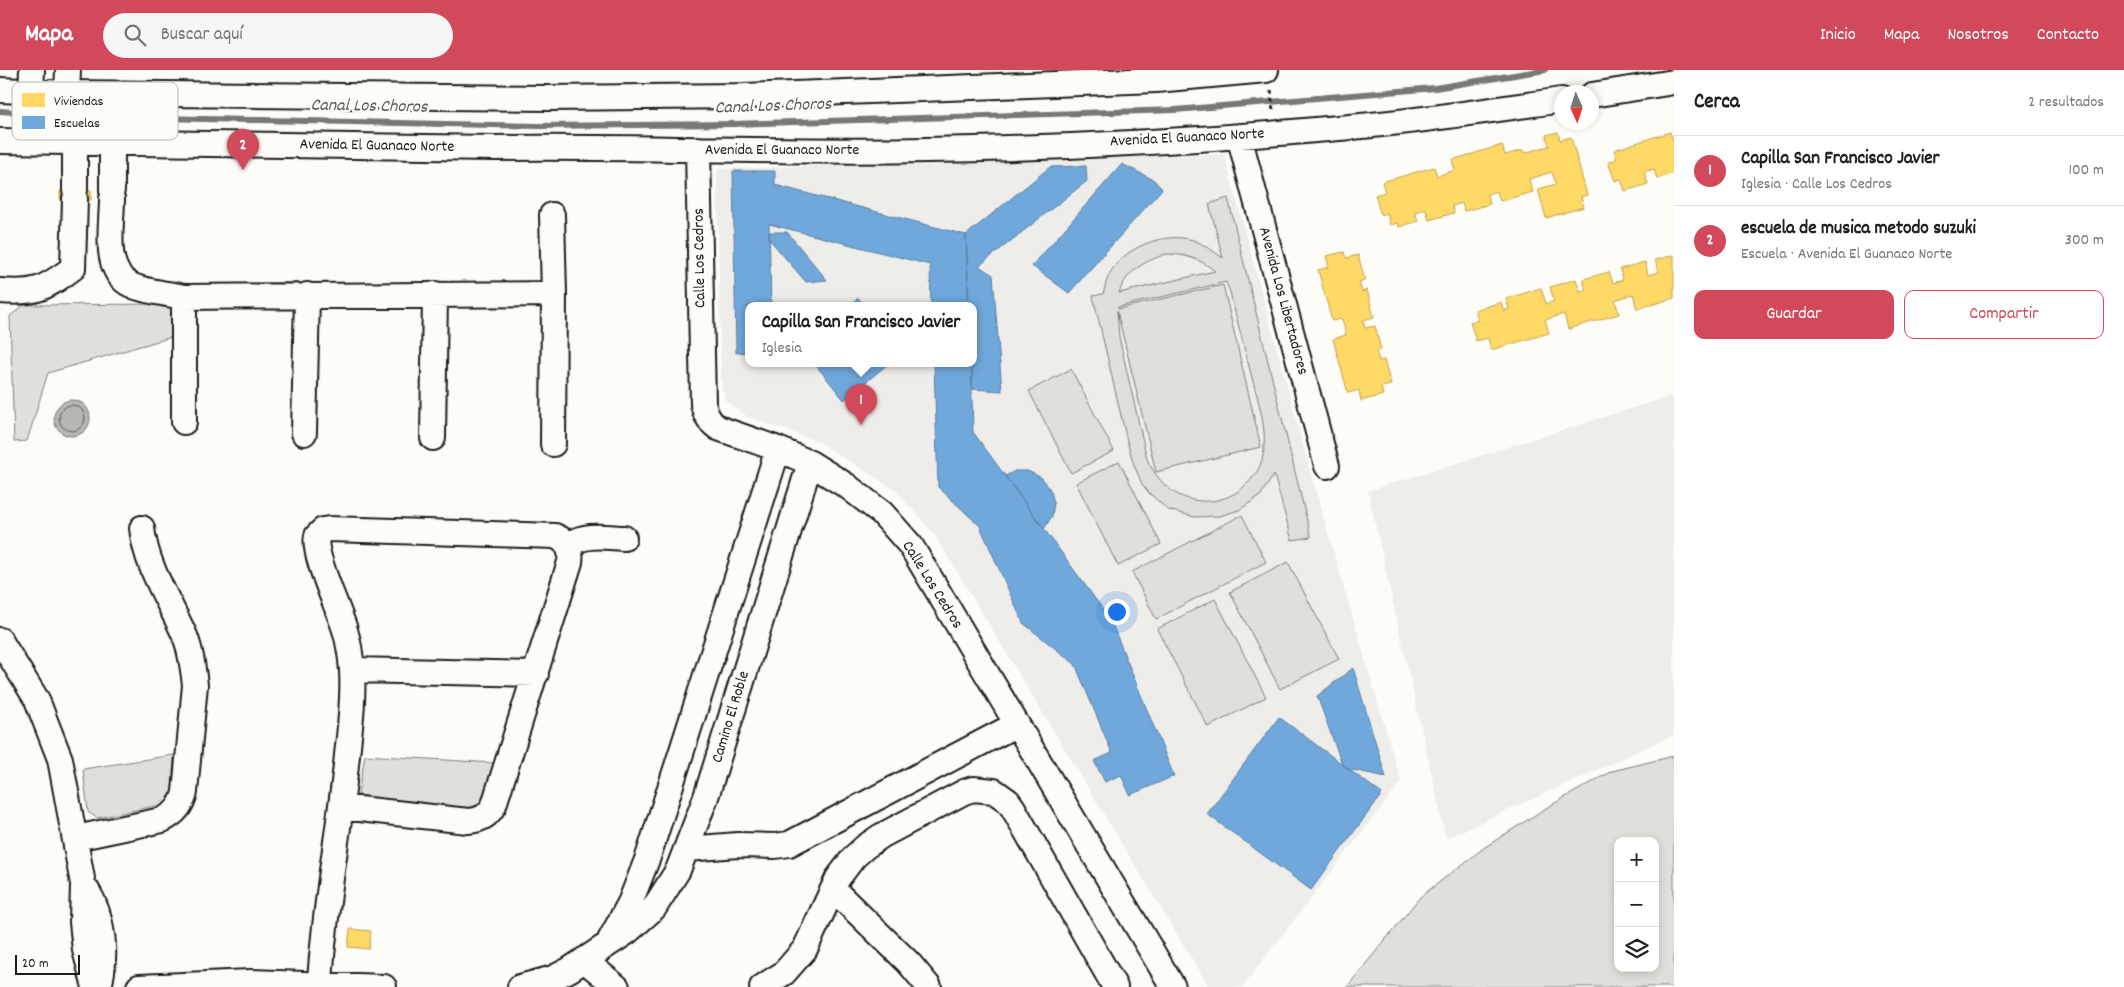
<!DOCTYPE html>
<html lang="es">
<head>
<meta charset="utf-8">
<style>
	:root { --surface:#fff; --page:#f6f6f6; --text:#222; --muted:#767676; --line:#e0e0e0; --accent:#d1495b }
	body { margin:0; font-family:Dekko,sans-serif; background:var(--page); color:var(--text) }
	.controls { position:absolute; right:15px; bottom:15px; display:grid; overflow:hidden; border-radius:10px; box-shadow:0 2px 8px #0003 }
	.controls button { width:45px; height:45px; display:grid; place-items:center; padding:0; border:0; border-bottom:1px solid var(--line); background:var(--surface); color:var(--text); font:25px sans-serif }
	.compass { position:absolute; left:1554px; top:15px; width:45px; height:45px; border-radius:50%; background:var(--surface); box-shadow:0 2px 8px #0003; rotate:177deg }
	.scale { position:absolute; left:15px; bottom:12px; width:65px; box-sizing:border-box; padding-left:5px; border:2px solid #1c1c1c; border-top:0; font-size:14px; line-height:18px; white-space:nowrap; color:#1c1c1c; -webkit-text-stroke:4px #fdfcf7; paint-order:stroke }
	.you { position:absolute; left:1116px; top:541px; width:18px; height:18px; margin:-12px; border:4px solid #fff; border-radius:50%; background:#1a73e8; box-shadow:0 0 0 8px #1a73e833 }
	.badge { display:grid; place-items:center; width:32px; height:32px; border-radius:50%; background:var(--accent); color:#fff; font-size:16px; font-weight:700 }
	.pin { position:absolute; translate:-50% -41px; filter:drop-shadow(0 1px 2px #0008) }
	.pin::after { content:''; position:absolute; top:26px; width:18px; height:15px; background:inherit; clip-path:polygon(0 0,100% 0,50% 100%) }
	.popup { position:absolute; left:745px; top:232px; width:232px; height:65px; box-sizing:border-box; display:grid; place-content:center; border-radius:10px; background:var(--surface); filter:drop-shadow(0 1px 4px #0005); font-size:16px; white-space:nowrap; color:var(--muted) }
	.popup b { font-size:19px; color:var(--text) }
	.popup::after { content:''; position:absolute; left:50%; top:100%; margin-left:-10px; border:10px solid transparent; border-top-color:var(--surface) }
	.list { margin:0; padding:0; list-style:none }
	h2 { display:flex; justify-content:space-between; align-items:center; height:65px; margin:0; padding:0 20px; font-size:21px }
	h2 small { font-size:16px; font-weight:400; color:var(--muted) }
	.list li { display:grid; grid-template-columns:32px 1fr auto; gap:15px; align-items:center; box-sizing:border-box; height:70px; padding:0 20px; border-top:1px solid var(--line) }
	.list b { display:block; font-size:19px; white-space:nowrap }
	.list p { margin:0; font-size:16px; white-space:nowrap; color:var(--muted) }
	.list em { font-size:16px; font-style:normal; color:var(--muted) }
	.actions { display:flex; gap:10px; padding:15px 20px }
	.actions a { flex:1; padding:11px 0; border:1px solid var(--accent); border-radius:10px; text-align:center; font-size:18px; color:var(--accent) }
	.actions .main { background:var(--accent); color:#fff }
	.icon { flex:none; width:28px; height:28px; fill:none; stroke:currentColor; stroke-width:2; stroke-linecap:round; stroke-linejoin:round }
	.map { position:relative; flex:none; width:1674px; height:917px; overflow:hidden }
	header { display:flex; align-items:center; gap:30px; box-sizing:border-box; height:70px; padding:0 25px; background:var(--accent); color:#fff }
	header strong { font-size:24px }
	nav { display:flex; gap:28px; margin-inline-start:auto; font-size:18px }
	.search { width:350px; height:45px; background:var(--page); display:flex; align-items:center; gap:12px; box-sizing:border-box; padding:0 18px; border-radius:28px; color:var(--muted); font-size:19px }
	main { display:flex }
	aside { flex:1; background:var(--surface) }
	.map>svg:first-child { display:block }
</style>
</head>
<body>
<header>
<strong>Mapa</strong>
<div class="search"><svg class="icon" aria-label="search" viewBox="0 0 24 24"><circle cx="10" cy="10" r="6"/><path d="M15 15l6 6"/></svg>Buscar aquí</div>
<nav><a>Inicio</a><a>Mapa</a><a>Nosotros</a><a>Contacto</a></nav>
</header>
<main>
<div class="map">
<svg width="1674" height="917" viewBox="0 0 1674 917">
	<rect width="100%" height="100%" fill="#fdfcf7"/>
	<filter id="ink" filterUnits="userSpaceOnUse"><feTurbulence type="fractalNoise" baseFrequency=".02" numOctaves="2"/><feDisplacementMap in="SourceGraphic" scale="10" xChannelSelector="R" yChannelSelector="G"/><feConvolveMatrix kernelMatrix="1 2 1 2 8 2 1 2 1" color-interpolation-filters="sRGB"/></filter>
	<g filter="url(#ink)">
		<path fill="#eeede9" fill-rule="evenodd" d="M1224 84 1314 415 1401 712 1242 917H1209L934 464 897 421 817 371 748 347 725 331 721 310 717 99ZM748 236H974V294H748Z
			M1674 325V665L1446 768 1368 421Z"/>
		<path fill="#e0dfdb" stroke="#7e7e7c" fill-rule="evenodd" d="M1228 128 1311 467 1292 470 1274 405 1260 426 1239 440 1220 446 1195 447 1168 440 1149 423 1142 414 1134 395 1127 371 1093 226 1103 224C1105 218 1106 211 1109 205 1122 178 1164 161 1193 170 1204 174 1213 181 1223 188L1209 134ZM1166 184C1185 184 1200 189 1215 201L1119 223C1127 200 1144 192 1166 184ZM1226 212 1230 222C1237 250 1244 277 1251 304 1258 330 1268 359 1263 386 1260 401 1250 413 1237 422 1226 429 1214 432 1201 431 1174 429 1158 412 1147 389L1119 267 1117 241 1156 402 1261 377 1223 215 1118 239V237Z
			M163 234 177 241 175 266 48 303 27 371 14 372 10 246 24 235Z
			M1071 299 1114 381 1071 403 1029 321Z
			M1119 391 1161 474 1118 496 1076 413Z
			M1242 445 1266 492 1156 549 1132 502Z
			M1288 492 1339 589 1280 619 1230 522Z
			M1215 529 1266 627 1208 657 1157 559Z
			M174 685 172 724 155 736 97 748 88 742 83 699Z
			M365 685 494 693 487 732 463 740 358 725Z
			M1674 686V917H1347L1420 827 1485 777 1546 738 1612 701ZM1618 771H1655V898H1618Z"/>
		<path fill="#b7b6b2" stroke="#797876" d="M54 348a18 18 0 1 1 36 0a18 18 0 1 1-36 0Z"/>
		<path fill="#ffd966" stroke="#bba050" d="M1558 62 1560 70 1571 67 1587 125 1581 127 1584 137 1546 148 1538 119 1556 114 1552 102 1529 109 1533 122 1500 131 1497 121 1487 124 1490 134 1464 141 1462 133 1452 136 1454 143 1429 150 1426 139 1415 142 1418 151 1399 157 1398 153 1390 155 1387 143 1381 145 1375 125 1385 122 1382 112 1434 97 1437 106 1455 100 1452 90 1502 75 1505 85 1523 80 1524 83 1549 76 1546 65Z
			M1670 62 1674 73V103L1657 109 1654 99 1644 102 1648 114 1625 121 1621 109 1615 111 1608 92 1617 89 1614 80Z
			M91 120V130L60 129V121Z
			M1344 182 1346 188 1358 185 1365 210 1359 212 1362 222 1367 220 1374 247 1363 250 1365 258 1375 256 1381 280 1376 281 1379 291 1384 290 1391 315 1381 317 1383 325 1361 331 1359 320 1348 323 1333 269 1346 265 1342 249 1332 251 1318 200 1329 197 1326 186Z
			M1674 185V228L1637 239 1633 224 1615 230 1619 244 1568 259 1564 244 1545 250 1549 263 1491 280 1488 268 1476 271 1470 252 1478 250 1475 240 1501 232 1504 241 1509 239 1506 229 1541 218 1546 234 1554 231 1550 217 1576 209 1580 222 1586 220 1583 209 1609 202 1613 213 1623 210 1620 199 1645 192 1648 205 1659 202 1655 190Z
			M350 859 371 861 369 879 348 877Z"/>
		<path fill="#6fa8dc" stroke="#567ea2" d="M1122 94 1154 110 1162 119 1069 223 1032 196Z
			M1086 96 1087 111 979 196 993 205 1002 321 972 319 974 236H969L966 165 1050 97Z
			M733 101H775V115L966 165 969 236H931L930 195 769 154 771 236H748V282L736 283Z
			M769 162H787L827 210 806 212 769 169Z
			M858 228 866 236H851Z
			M815 294H888L844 330Z
			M934 294H971L973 362 1110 549 1174 706 1130 725 1121 705 1105 712 1094 691 1112 683 1075 594 1023 553 980 456 938 417Z
			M1015 401H1028L1042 408 1051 421 1054 433 1052 446 1044 459 1005 406Z
			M1353 598 1386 707 1348 699 1342 694 1317 626Z
			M1279 647 1382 724 1311 820 1207 744Z"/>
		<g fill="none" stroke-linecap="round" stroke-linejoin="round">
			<path stroke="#5a5a58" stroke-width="1" d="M59 348a13 13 0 1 1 26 0a13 13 0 1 1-26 0Z"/>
			<path stroke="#797876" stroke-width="6" d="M0 41 66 46 538 56 734 54 1175 40 1435 18 1545 0"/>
			<g stroke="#1c1c1c" stroke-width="28">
				<path id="minor" d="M0 20 67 23 547 28 743 26 1156 10 1266 0
					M31 22 32 0
					M67 23 68 0
					M1592 25 1674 12
					M1239 66 1327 396
					M0 71 495 78C639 76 782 83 925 80 1059 78 1194 71 1327 59 1406 53 1484 41 1562 30
					M698 79 703 334 706 344 711 352 718 358 778 379 810 393 847 416 882 443 911 476 1173 917
					M75 120V71
					M112 120V71
					M112 129C112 156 102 201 131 215 142 221 170 224 184 227L554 224
					M552 145 554 224 553 374
					M0 221C36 224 44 219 73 198L75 129
					M184 227V352
					M304 363 307 225
					M433 368 435 224
					M568 475C586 463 604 467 624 468
					M0 570 37 630 60 689 83 814 82 852 85 880 95 917
					M352 600 536 604
					M76 768 162 750C175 744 182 736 185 722L195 615C193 598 191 581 185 566 169 530 146 497 142 458
					M687 779 738 775 775 776 789 774 1017 654
					M833 819 909 893 929 917
					M87 820C104 848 107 886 99 917
					M610 870 630 833 648 787 778 379
					M584 890 617 917
					M320 913C324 840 338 768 346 695 349 664 354 632 352 601 351 587 349 573 345 560 339 539 312 484 317 466L323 460 329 459 555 466C567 471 572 479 570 492L494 735C488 746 481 750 468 751L341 737
					M139 917 251 912 384 917
					M520 917 553 908 569 900 627 862 654 838 678 800 706 727 810 393
					M762 917 784 903 805 879 838 808 854 787 865 777 881 766 964 722 973 719 994 721 1008 731 1013 738 1115 917"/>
			</g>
			<path stroke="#1c1c1c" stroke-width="3" stroke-dasharray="4 4" stroke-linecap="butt" d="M1271 20 1273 41"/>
			<use href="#minor" stroke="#fdfcf7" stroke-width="24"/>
		</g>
	</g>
	<g text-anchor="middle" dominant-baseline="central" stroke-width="5" stroke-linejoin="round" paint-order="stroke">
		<g font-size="16" fill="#1c1c1c" stroke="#fdfcf7">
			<text transform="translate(1187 68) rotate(-3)">Avenida El Guanaco Norte</text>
			<text transform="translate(377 76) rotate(1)">Avenida El Guanaco Norte</text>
			<text x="782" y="80">Avenida El Guanaco Norte</text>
			<text transform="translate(700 188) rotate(-91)">Calle Los Cedros</text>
			<text transform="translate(1283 231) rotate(75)">Avenida Los Libertadores</text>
			<text transform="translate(932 515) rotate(58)">Calle Los Cedros</text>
			<text transform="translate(731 647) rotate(-73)">Camino El Roble</text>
		</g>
		<g font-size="18" font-style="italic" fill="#5a5a58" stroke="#fdfcf7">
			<text transform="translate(369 37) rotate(1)">Canal Los Choros</text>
			<text transform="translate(773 37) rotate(-2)">Canal Los Choros</text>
		</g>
	</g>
	<rect x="12" y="12" width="166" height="58" rx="8" fill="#fdfcf7" stroke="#bab9b5" stroke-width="1"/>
	<rect x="22" y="23" width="23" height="14" fill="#ffd966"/>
	<rect x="22" y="46" width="23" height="13" fill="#6fa8dc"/>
	<g font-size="14" fill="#1c1c1c">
		<text x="54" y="35">Viviendas</text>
		<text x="54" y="57">Escuelas</text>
	</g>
</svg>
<div class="controls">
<button>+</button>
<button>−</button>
<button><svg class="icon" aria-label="layers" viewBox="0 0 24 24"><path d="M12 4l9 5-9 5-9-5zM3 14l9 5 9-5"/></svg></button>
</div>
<svg class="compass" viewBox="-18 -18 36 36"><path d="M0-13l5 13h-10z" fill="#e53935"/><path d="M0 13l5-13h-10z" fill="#767676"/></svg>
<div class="scale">20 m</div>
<div class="you"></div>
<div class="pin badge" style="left:861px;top:355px">1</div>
<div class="popup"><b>Capilla San Francisco Javier</b>Iglesia</div>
<div class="pin badge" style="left:243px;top:100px">2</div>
</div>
<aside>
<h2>Cerca<small>2 resultados</small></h2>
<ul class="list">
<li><span class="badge">1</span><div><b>Capilla San Francisco Javier</b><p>Iglesia · Calle Los Cedros</p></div><em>100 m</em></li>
<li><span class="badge">2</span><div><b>escuela de musica metodo suzuki</b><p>Escuela · Avenida El Guanaco Norte</p></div><em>300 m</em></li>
</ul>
<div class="actions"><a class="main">Guardar</a><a>Compartir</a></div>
</aside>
</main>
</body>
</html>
